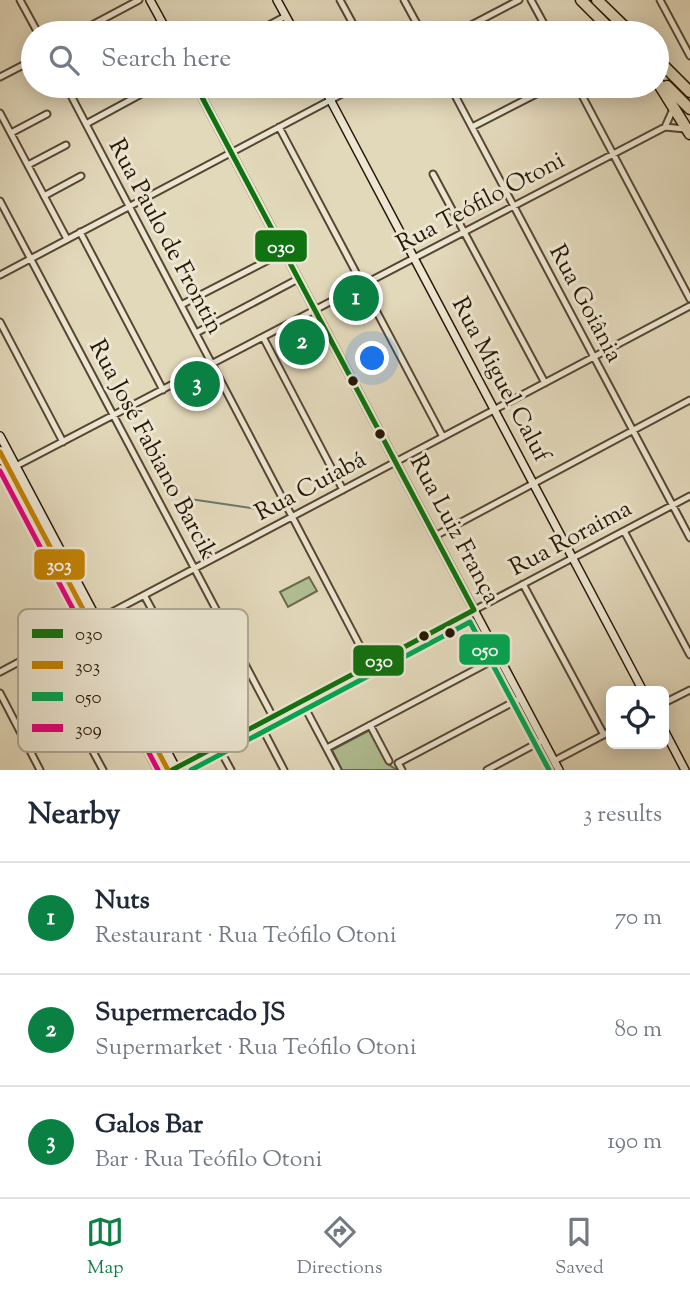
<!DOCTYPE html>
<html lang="en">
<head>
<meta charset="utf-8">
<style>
	:root { --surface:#fff; --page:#f6f6f7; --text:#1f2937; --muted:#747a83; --line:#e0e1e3; --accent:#0b8043 }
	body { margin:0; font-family:"Sorts Mill Goudy",serif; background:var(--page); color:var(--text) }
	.controls { position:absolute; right:21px; bottom:21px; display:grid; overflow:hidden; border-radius:10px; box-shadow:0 4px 18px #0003 }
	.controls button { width:63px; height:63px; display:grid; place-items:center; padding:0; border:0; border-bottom:2px solid var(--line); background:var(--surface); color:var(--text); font:35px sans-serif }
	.you { position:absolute; left:373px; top:359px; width:24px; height:24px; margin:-18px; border:5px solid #fff; border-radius:50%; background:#1a73e8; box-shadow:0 0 0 10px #1a73e833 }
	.badge { display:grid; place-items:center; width:46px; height:46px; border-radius:50%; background:var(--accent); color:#fff; font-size:23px; font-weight:700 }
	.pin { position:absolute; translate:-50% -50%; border:4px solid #fff; box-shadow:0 2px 7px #0006 }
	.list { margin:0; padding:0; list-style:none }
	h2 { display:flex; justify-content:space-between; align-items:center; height:91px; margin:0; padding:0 28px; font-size:30px }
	h2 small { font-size:23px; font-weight:400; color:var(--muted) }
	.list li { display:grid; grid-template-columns:46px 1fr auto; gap:21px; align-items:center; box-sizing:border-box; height:112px; padding:0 28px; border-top:2px solid var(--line) }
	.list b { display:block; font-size:26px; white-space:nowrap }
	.list p { margin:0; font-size:23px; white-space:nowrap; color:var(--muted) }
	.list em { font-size:23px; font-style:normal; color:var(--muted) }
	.icon { flex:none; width:38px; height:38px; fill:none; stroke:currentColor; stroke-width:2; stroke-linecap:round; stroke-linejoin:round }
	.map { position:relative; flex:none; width:690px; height:770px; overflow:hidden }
	.search { position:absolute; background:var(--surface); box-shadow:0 4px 18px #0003; left:21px; right:21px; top:21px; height:77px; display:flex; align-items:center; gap:18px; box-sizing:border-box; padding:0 24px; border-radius:38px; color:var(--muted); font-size:26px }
	.sheet { height:427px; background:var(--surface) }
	nav { display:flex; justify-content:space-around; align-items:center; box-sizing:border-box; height:98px; border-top:2px solid var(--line); background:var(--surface); font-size:19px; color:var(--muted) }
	nav a { display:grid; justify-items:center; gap:4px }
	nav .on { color:var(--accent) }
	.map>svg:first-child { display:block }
</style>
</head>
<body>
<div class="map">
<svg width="690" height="770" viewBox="0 0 690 770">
	<rect width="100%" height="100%" fill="#e2d8ba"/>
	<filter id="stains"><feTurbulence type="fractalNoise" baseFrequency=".00286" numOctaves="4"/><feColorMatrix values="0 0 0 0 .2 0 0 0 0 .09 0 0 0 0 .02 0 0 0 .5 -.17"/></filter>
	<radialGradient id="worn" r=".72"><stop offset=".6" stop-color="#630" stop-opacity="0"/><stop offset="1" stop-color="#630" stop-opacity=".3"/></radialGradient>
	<path fill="#b0bf92" stroke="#6b6a4b" stroke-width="2" d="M309 577 317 591 288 607 280 592Z
		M370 730 388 764 397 770H342L332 750Z"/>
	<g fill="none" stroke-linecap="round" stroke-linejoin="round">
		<path stroke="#69786d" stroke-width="2" d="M190 499 278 512"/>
		<g stroke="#554632" stroke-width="9">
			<path id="street" d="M20 0 38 33
				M340 0 358 33
				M404 0 422 33
				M531 0 549 33
				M660 0 690 56
				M77 33 139 0
				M254 33 286 16
				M456 33 519 0
				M0 77 33 60
				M66 86 370 665
				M450 86 690 538
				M577 86 690 299
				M0 113 67 239
				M86 124 156 86
				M279 127 443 437
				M472 127 552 86
				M665 127 674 107
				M11 133 47 114
				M28 165 66 145
				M433 174 545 383
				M44 196 81 176
				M0 201 273 717
				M80 232 163 390
				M0 275 357 86
				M181 305 284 252
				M0 322 63 442
				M196 333 298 279
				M263 337 343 490
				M16 466 665 127 685 129
				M624 531 690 655
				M435 536 690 400
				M523 584 604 735
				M144 595 224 742
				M97 620 690 306
				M39 651 103 770
				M0 672 83 628
				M0 693 40 770
				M302 702 338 770
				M664 703 690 690
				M260 724 284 770
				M370 725 389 761
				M218 746 231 770
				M327 748 499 657
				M554 761 611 731
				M172 770 690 496
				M402 770 398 763 521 698
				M487 770 543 740"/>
		</g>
		<g stroke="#261604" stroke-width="10">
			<path id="secondary" d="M150 0 168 33
				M277 0 295 33
				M196 86 559 770
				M323 86 643 691
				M0 436 177 770
				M0 469 158 770
				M664 730 685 770"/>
		</g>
		<g stroke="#261604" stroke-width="13">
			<path id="highway" d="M581 0 614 33
				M597 0 631 33
				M657 59 690 92
				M657 81 690 134
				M667 86 690 109"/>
		</g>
		<use href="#street" stroke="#ece6d2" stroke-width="5"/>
		<use href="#secondary" stroke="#ece6d2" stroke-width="7"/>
		<use href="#highway" stroke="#e2d8ba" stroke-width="10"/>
		<g stroke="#ece6d2" stroke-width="10">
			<path id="bus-1" d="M172 770 474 610 196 86"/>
		</g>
		<g stroke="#ece6d2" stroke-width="10">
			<path id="bus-2" d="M0 452 168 770"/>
		</g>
		<g stroke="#ece6d2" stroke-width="10">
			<path id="bus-3" d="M191 770 470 622 549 770"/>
		</g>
		<g stroke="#ece6d2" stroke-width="10">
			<path id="bus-4" d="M0 471 158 770"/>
		</g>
		<use href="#bus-1" stroke="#107210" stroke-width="5"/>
		<use href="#bus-2" stroke="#c38201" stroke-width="5"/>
		<use href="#bus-3" stroke="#00a651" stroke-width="5"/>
		<use href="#bus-4" stroke="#e5007d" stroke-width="5"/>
	</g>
	<g fill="#261604" stroke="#ece6d2" stroke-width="2.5">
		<circle cx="353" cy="381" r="6"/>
		<circle cx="380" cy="434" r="6"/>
		<circle cx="450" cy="633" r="6"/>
		<circle cx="424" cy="636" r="6"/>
	</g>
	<g text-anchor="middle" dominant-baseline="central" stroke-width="6" stroke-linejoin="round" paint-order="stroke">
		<g font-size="24" fill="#261604" stroke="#ece6d2">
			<text transform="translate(481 203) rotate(-28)">Rua Teófilo Otoni</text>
			<text transform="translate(165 237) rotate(62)">Rua Paulo de Frontin</text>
			<text transform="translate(585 304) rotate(62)">Rua Goiânia</text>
			<text transform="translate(500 380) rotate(62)">Rua Miguel Caluf</text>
			<text transform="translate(152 450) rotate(62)">Rua José Fabiano Barcik</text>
			<text transform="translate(311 487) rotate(-28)">Rua Cuiabá</text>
			<text transform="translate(454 530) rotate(62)">Rua Luiz França</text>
			<text transform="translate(571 539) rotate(-28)">Rua Roraima</text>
		</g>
	</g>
	<rect x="18" y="609" width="230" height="143" rx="10" fill="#ece6d2" stroke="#b1a894" stroke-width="2"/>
	<rect x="32" y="629" width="31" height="9" fill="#107210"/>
	<rect x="32" y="661" width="31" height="8" fill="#c38201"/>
	<rect x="32" y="692" width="31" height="9" fill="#00a651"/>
	<rect x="32" y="724" width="31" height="8" fill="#e5007d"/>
	<g font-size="19" fill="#261604">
		<text x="75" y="640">030</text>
		<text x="75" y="672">303</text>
		<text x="75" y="703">050</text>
		<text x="75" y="735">309</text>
	</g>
	<g stroke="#ece6d2" stroke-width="2.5">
		<rect x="254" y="229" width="54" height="34" rx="7" fill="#107210"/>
		<rect x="33" y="548" width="53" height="33" rx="7" fill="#c38201"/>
		<rect x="458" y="633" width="53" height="33" rx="7" fill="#00a651"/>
		<rect x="352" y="644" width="53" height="33" rx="7" fill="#107210"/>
	</g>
	<g font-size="19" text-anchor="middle" font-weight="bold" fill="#fff">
		<text x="281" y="253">030</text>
		<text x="59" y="571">303</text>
		<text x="485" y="656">050</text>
		<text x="379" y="667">030</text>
	</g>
	<rect width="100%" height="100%" filter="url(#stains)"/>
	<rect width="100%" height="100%" fill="url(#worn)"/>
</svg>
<div class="controls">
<button><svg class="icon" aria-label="locate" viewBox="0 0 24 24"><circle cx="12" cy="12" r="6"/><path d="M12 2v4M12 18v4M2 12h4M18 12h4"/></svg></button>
</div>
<div class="you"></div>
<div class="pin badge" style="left:356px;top:298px">1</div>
<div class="pin badge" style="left:302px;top:342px">2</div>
<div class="pin badge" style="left:197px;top:384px">3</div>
<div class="search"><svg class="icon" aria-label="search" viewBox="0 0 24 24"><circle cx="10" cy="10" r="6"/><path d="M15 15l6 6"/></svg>Search here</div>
</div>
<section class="sheet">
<h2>Nearby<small>3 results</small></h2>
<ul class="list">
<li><span class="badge">1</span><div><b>Nuts</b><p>Restaurant · Rua Teófilo Otoni</p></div><em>70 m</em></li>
<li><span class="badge">2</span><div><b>Supermercado JS</b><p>Supermarket · Rua Teófilo Otoni</p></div><em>80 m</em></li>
<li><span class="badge">3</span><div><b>Galos Bar</b><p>Bar · Rua Teófilo Otoni</p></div><em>190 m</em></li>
</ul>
</section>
<nav>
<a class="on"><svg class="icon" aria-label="map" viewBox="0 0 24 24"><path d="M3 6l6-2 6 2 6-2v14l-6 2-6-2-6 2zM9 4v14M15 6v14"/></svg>Map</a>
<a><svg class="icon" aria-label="directions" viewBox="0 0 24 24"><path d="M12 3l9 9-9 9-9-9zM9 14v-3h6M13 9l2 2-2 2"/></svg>Directions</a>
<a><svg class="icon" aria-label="saved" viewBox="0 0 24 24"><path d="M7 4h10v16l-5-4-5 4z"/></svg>Saved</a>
</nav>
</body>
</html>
